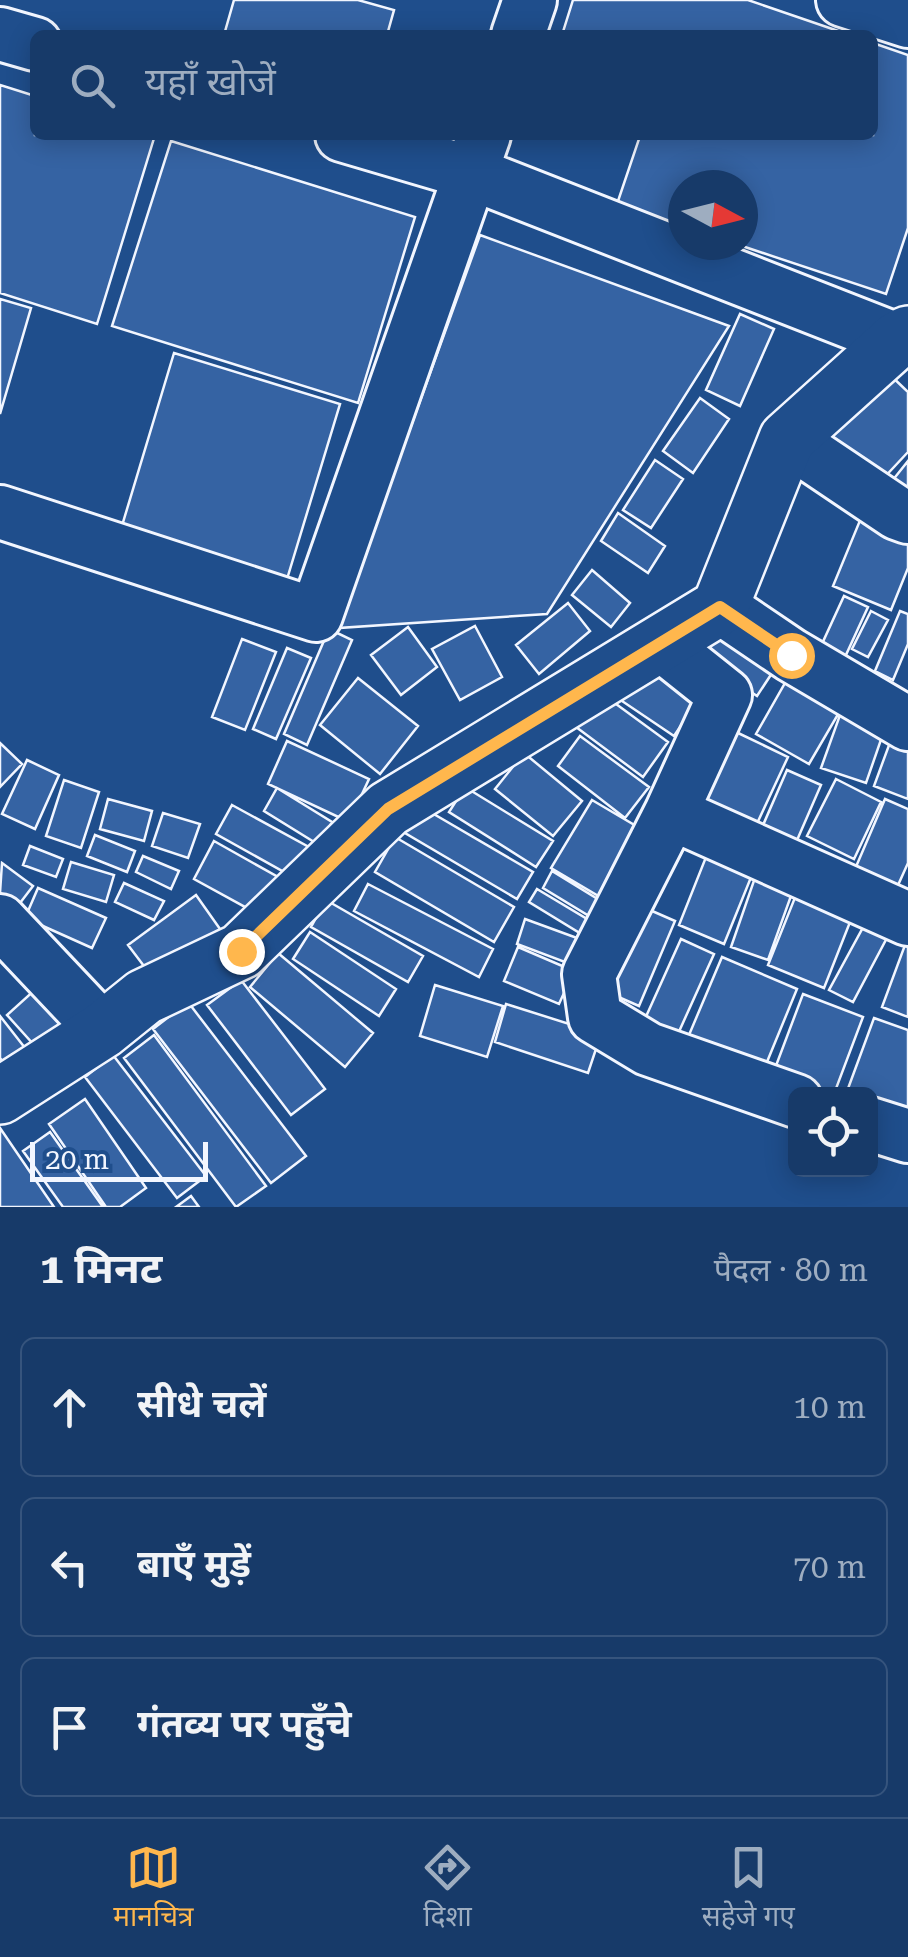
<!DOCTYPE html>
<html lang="hi">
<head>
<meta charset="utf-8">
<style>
	:root { --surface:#173a69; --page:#244571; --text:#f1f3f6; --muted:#9eadc0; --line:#36547d; --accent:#ffb74d }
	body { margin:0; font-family:"Roboto Serif","Noto Sans Devanagari",serif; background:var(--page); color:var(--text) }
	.controls { position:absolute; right:30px; bottom:30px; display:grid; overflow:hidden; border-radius:15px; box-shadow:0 5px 25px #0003 }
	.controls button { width:90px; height:90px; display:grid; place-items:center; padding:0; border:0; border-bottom:2px solid var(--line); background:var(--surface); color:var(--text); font:50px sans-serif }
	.compass { position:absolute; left:668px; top:170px; width:90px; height:90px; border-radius:50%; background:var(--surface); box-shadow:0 5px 25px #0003; rotate:97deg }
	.scale { position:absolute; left:30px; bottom:25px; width:178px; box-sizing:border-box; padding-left:10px; border:5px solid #f2f6ff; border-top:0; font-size:28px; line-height:35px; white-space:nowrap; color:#f2f6ff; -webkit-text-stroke:8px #1f4e8c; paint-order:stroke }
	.stop { position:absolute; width:30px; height:30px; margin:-22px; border:8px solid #ffb74d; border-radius:50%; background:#fff }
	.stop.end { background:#ffb74d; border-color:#fff; box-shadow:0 2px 10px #0008 }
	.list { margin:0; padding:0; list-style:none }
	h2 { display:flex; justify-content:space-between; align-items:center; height:130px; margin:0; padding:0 40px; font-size:42px }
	h2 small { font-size:32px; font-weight:400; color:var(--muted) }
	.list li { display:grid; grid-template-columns:65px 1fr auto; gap:30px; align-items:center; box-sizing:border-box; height:140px; margin:0 20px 20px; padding:0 20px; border:2px solid var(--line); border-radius:15px }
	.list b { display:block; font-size:38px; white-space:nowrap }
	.list em { font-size:32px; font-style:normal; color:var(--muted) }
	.icon { flex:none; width:55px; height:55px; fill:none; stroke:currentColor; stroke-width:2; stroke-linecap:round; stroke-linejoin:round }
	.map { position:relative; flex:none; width:908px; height:1207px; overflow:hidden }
	.search { position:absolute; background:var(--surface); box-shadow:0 5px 25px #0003; left:30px; right:30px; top:30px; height:110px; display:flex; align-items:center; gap:25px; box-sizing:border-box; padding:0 35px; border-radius:15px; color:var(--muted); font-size:38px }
	.sheet { height:610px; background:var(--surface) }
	nav { display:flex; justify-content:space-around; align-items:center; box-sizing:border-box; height:140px; border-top:2px solid var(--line); background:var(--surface); font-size:28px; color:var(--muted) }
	nav a { display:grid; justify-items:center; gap:5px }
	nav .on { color:var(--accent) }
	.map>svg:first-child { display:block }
</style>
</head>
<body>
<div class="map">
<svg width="908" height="1207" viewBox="0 0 908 1207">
	<rect width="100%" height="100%" fill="#1f4e8c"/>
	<path fill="#3563a3" stroke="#f2f6ff" stroke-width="2.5" d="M234 0H358L394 10 387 35H224Z
		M573 0H748L850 35H562Z
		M873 43 908 55V228L886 294 739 245H743V185H683V226L617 204 639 139 629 135H873Z
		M0 85 35 96V135H155L97 324 0 293Z
		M171 141 415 217 358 403 112 326Z
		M480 235 729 326 547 614 338 628Z
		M0 299 31 308 0 414Z
		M740 314 774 329 740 406 706 390Z
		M174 353 340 404 284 589 118 539Z
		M886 371 908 392V452L879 483 827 434Z
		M700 398 729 419 693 473 663 451Z
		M655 460 683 479 651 528 623 510Z
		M908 461V503L888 486Z
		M618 513 665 546 648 573 601 541Z
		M861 518 908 537V568L891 610 833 586Z
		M592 570 630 603 611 627 572 595Z
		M844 596 868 607 845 657 821 646Z
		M568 603 590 631 539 674 516 645Z
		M871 611 888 620 868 657 852 649Z
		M900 611 908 614V644L893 680 875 671Z
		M475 626 502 677 460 700 432 649Z
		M408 627 437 667 401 695 371 655Z
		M329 629 352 640 307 745 284 734Z
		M721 631 776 667 757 696 702 659Z
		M242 639 276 652 245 730 212 717Z
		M287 648 311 658 276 739 253 729Z
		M648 656 703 693 674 736 619 699Z
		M793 669 847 699 809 764 756 734Z
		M358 678 418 726 380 774 320 725Z
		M601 693 668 742 643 777 576 727Z
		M840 715 884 731 866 783 821 768Z
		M736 732 788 757 753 832 701 807Z
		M580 736 649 787 625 818 558 766Z
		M892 737 908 743V799L874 786Z
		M287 741 369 779 349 822 268 784Z
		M0 743 22 764 0 787Z
		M524 753 582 801 553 836 495 789Z
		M27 760 59 775 35 829 2 814Z
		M787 770 821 785 791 854 757 839Z
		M836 779 881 802 854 859 807 836Z
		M64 780 99 792 81 848 46 836Z
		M465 787 553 841 536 867 449 812Z
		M277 788 332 822 319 845 264 811Z
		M108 799 152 811 144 841 100 829Z
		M885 799 908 809V863L894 894 852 876Z
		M592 800 653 836 612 904 551 868Z
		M232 805 318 852 302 882 216 834Z
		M420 806 533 872 517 899 405 833Z
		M163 813 200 824 188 858 152 846Z
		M95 835 135 851 127 872 87 856Z
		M395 837 514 907 494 942 375 872Z
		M214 841 287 882 267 919 194 879Z
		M30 846 63 859 56 877 23 865Z
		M710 847 756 865 724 944 679 925Z
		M143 856 179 871 171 889 136 872Z
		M71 862 114 875 106 902 63 889Z
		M2 863 33 886 17 907 0 893Z
		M758 869 796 882 768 960 731 947Z
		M552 871 609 906 599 922 543 888Z
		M124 883 164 901 154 920 115 902Z
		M368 884 493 949 479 977 354 911Z
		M38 888 106 918 92 948 25 918Z
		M537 889 592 922 583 935 529 902Z
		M798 890 854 912 824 988 768 965Z
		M196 895 220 929 153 978 128 945Z
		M326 900 423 956 408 982 311 927Z
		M643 907 675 921 639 1006 607 992Z
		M525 919 588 942 578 967 517 944Z
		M866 922 889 934 853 1002 829 990Z
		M310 932 396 989 379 1016 293 959Z
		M908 937V1017L882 1007Z
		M681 939 714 954 677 1036 644 1021Z
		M518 947 574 971 559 1004 504 981Z
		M278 953 373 1033 345 1067 250 987Z
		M722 957 797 989 762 1074 686 1042Z
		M241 980 325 1089 291 1115 207 1005Z
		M435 985 503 1006 487 1057 420 1036Z
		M38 987 66 1019 35 1046 7 1015Z
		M803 994 863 1017 834 1094 774 1071Z
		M188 1002 306 1156 271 1183 153 1029Z
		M506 1004 601 1034 588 1073 495 1042Z
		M0 1016 36 1062 15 1077 0 1058Z
		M874 1018 908 1030V1120L870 1107V1094H846Z
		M154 1035 266 1186 236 1207 124 1058Z
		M113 1055 206 1176 177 1198 85 1077Z
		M85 1099 146 1188 120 1207H106L49 1124Z
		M0 1128 54 1207H0Z
		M50 1132 103 1207H63L23 1151Z
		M191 1196 199 1207H176Z"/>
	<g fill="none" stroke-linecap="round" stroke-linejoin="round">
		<g stroke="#f2f6ff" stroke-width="58">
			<path id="street" d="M843 0 908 21
				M0 34 35 44
				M518 35 530 0
				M342 135 471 173 897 340
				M787 439 897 513 908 517
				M0 512 316 615 484 135
				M720 607 791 655 908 724
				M661 644 725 695 671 813 589 974 595 1017 648 1049 796 1101
				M671 813 908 919
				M0 921 103 1030
				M870 1124 908 1136"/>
		</g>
		<g stroke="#f2f6ff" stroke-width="60">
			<path id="secondary" d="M0 1096 103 1030 144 997 241 951 388 809 720 607 787 439 897 340 908 334"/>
		</g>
		<use href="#street" stroke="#1f4e8c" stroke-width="52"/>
		<use href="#secondary" stroke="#1f4e8c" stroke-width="55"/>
	</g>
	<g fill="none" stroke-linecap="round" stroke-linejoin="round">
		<path stroke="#ffb74d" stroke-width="12" d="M241 951 388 809 720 607 791 655"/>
	</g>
</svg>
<div class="controls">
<button><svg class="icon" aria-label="locate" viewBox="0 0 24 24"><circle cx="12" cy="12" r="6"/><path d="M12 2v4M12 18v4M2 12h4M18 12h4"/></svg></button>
</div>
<svg class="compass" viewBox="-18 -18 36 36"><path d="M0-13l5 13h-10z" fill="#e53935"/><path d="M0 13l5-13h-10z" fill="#9eadc0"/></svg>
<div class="scale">20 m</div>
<div class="stop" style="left:791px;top:655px"></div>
<div class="stop end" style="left:241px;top:951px"></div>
<div class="search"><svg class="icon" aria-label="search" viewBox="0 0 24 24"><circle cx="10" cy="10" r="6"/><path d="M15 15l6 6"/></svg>यहाँ खोजें</div>
</div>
<section class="sheet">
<h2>1 मिनट<small>पैदल · 80 m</small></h2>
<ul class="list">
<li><svg class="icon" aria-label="ahead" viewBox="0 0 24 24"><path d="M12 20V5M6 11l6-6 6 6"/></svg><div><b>सीधे चलें</b></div><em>10 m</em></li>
<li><svg class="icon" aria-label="left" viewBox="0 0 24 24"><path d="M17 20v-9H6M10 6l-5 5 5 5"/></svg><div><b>बाएँ मुड़ें</b></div><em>70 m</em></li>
<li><svg class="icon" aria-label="arrive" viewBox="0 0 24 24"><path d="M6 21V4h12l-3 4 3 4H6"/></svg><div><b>गंतव्य पर पहुँचे</b></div></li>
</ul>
</section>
<nav>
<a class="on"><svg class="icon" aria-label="map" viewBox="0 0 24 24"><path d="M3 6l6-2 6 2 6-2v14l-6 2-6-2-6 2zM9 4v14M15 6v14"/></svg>मानचित्र</a>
<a><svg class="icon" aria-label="directions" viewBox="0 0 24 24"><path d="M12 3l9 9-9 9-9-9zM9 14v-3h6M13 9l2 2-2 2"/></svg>दिशा</a>
<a><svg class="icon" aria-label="saved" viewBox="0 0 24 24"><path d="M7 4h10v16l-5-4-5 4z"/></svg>सहेजे गए</a>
</nav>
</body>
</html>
